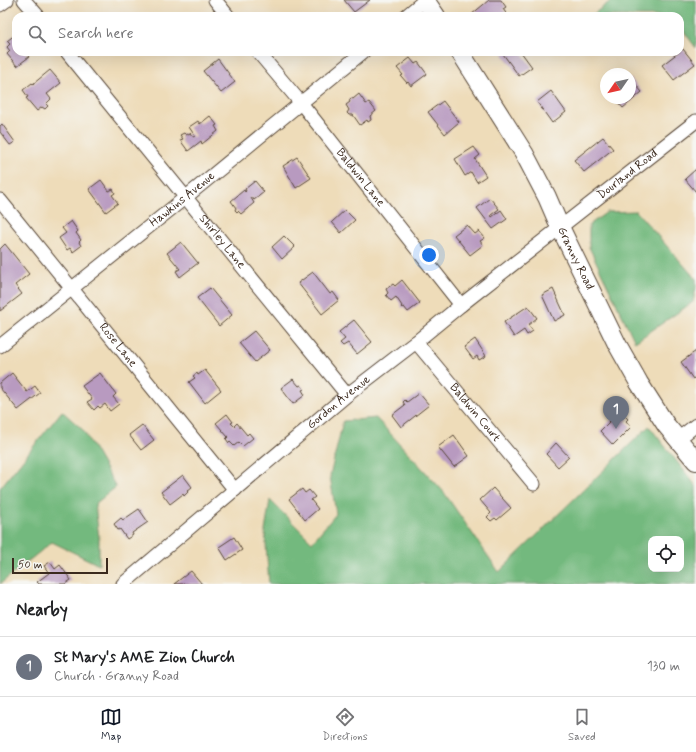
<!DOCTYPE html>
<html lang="en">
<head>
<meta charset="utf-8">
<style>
	:root { --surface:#fff; --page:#f2f2f2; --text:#202124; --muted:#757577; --line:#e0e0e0; --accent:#111827 }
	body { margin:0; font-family:Mynerve,sans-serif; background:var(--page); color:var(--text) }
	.controls { position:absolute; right:12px; bottom:12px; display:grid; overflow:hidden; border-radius:8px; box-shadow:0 4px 16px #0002 }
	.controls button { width:36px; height:36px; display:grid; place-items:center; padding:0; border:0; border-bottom:1px solid var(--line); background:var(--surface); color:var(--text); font:20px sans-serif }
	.compass { position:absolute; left:600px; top:68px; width:36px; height:36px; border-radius:50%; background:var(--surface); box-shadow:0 4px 16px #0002; rotate:236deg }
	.scale { position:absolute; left:12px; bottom:10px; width:96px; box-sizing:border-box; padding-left:4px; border:2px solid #3b2a1e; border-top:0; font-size:11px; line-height:14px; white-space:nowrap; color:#3b2a1e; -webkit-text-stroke:3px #f6f6f2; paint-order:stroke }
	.you { position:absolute; left:429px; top:255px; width:14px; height:14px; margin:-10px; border:3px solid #fff; border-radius:50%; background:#1a73e8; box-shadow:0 0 0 6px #1a73e833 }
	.badge { display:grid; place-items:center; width:26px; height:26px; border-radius:50%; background:var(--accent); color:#fff; font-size:13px; font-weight:700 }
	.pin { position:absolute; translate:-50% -33px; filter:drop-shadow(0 1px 2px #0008) }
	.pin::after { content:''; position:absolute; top:21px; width:14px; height:12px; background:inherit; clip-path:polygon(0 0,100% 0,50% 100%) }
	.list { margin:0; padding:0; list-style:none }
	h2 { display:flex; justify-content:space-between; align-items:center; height:52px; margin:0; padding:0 16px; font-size:17px }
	h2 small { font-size:13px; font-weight:400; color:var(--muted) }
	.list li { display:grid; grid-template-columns:26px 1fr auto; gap:12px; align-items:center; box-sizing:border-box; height:60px; padding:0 16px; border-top:1px solid var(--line) }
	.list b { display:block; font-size:15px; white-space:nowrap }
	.list p { margin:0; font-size:13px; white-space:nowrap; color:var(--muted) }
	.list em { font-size:13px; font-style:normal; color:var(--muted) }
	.icon { flex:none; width:22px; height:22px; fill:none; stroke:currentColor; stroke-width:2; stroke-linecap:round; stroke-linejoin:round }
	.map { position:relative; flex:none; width:696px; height:584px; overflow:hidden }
	.search { position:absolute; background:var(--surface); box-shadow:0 4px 16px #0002; left:12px; right:12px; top:12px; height:44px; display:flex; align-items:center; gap:10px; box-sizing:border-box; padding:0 14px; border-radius:12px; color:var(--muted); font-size:15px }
	.sheet { height:112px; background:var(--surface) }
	nav { display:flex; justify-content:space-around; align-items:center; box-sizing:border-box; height:56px; border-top:1px solid var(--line); background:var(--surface); font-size:11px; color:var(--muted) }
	nav a { display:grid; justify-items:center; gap:2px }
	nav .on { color:var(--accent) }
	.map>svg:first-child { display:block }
</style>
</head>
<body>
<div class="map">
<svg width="696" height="584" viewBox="0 0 696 584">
	<rect width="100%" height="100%" fill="#f6f6f2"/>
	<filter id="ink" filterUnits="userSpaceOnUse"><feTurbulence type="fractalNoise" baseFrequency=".025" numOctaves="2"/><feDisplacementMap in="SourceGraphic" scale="8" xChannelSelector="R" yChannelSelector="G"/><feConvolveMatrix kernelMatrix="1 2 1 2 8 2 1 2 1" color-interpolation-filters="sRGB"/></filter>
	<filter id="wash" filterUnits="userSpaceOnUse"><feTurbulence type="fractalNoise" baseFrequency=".012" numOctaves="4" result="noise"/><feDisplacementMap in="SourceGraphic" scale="16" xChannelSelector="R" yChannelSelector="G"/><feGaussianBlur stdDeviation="0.9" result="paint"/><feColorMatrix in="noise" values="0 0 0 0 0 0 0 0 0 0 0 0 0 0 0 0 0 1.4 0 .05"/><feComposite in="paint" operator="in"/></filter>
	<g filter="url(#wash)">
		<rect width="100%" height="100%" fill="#eedcb9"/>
		<path fill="#73b97e" stroke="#57724e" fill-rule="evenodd" d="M612 0H696V48L680 26V16H591Z
			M636 211 696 279V288L693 302 635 342 589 247V225L607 212Z
			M62 411 83 430 116 487 95 504 99 538V565L52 542 0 584V488Z
			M376 418 443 491 499 572 649 426 696 486V584H269L265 531 270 500 312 542 336 514 330 476 343 421ZM651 539H681V569H651Z"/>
		<g id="blocks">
			<path fill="#b89ac0" d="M344 0H370L354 12Z
				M489 0H501L506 7 503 9 508 16H471V15Z
				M16 34V52H25L29 57 17 66 7 54 10 51 7 47 10 44 7 41Z
				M683 49 695 64 674 80 662 65Z
				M506 52H521L532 67 519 76 503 54Z
				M410 58 415 64 418 62 427 74 411 86 408 82 407 83 401 76 403 75 397 68Z
				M218 59 235 82 221 93 203 71Z
				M50 70 61 83 47 94 51 99 46 104 48 106 45 109 42 107 37 111 26 98 28 97 23 90 32 83 33 84Z
				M630 78 642 92 623 108 614 98H630Z
				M551 91 566 112 552 123 537 102Z
				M359 94 366 104 369 102 376 111 370 116 371 120 368 122 367 120 360 125 353 115H349L347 113 349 110 346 105 350 102 349 100 351 98 353 99Z
				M443 101 459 122 445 134 428 112Z
				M210 116 217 125 215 126 218 131 202 144 201 141 188 151 180 140 183 139 180 135 184 133 186 135 190 133 193 137 195 136 189 127 198 121 200 124Z
				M2 124 15 142 10 145 0 132V126Z
				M603 137 613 149 584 172 574 160Z
				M474 147 480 155 475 159 486 176 477 182 471 172 465 176 455 159Z
				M297 157 311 178 296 188 283 166Z
				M696 169V192L685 179Z
				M101 180 109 191 113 189 115 193 112 195 118 203 106 212 89 189Z
				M255 181 264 192 254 200 252 197 251 198 254 203 241 214 238 211 237 212 235 210 236 208 231 201 244 190 245 192 246 191 245 189Z
				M490 198 499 209 491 215 492 217 501 210 507 219 493 229 477 208Z
				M345 210 355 220 341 233 332 222Z
				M71 221 78 231 76 233 81 240 79 242 81 246 73 252 70 248 67 250 59 238 66 233 62 228Z
				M467 225 475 234 479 231 485 238 480 241 483 245 470 255 454 235Z
				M284 236 295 247 282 259 272 247Z
				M181 242 198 263 180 277 176 271 180 269 167 253Z
				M5 244 29 274 15 285 22 294 0 311V249Z
				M313 272 330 294 333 292 339 300 322 314 298 283Z
				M402 280 420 303 408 312 404 307 402 308 401 307 402 306 396 297 391 301 386 295 388 293 386 289 393 284 395 286Z
				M210 288 232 315 219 326 197 298Z
				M553 289 565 315 554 321 542 295Z
				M528 306 537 318 528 325 533 331 527 335 524 330 514 337 504 322Z
				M354 320 372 342 357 354 348 343 343 346 340 343 345 339 339 332Z
				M254 331 270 350 255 362 239 343Z
				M475 339 486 356 479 360 477 356 473 359 464 347Z
				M696 351V376L693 379 681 362Z
				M205 370 221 390 205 403 189 382 195 378 193 376 197 373 198 375Z
				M12 373 27 392 35 386 40 393 18 410 0 388V383Z
				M100 373 116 394 113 397 119 404 110 411 105 404 100 408 98 406 94 410 87 402 92 399 82 386Z
				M293 379 299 386 301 385 304 389 302 390 305 395 293 404 281 388Z
				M419 393 429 405 401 427 392 415 405 405 403 402 405 400 407 402Z
				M618 413 622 417 624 415 628 419 626 421 631 427 613 445 600 431Z
				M227 414 233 422 231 423 234 426 237 423 247 435 249 433 253 438 243 446 239 442 234 446 230 442 229 443 226 439 228 437 216 423Z
				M142 425 154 440 141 450 129 435Z
				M454 435 469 456 454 467 438 447Z
				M556 443 569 457 558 467 546 454Z
				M183 475 192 487 187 491 188 492 184 496 183 494 170 504 161 492Z
				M493 488 511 508 497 520 495 518 491 521 487 517 491 513 480 500Z
				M302 489 305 493 309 490 315 497 311 500 318 509 305 520 289 499Z
				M139 509 148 522 132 533 133 535 127 539 120 529 118 530 114 524 121 518 123 520Z
				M234 537 242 550 227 560 219 547Z
				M50 562 55 569 60 565 71 580 65 584H39L37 582 49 573 44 566Z
				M191 571 202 584H174Z"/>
		</g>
	</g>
	<g filter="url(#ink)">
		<use href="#blocks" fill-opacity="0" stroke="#564535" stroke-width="1"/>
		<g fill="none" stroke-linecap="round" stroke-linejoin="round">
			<g stroke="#564535" stroke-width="15">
				<g id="street">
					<path d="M24 0 38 16"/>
					<path d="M215 0 228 16"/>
					<path d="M0 5 7 0"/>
					<path d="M406 16 425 0"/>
					<path id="s1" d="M67 52 347 395"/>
					<path id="s2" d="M258 52 301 103 461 305"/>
					<path id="s3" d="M0 200 235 490"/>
					<path id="s4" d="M416 342 534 484"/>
					<path id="s5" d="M0 346 186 197 363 52"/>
					<path d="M678 439 696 425"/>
					<path id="s6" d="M123 584 347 395 416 342 461 305 696 121"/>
				</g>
			</g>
			<g stroke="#564535" stroke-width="20">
				<g id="secondary">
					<path d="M425 0 436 16"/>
					<path id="s7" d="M460 52 524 153 547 197 560 227 617 344 639 383 666 425 696 461"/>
				</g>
			</g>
			<use href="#street" stroke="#fff" stroke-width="13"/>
			<use href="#secondary" stroke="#fff" stroke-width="18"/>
		</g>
	</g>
	<g text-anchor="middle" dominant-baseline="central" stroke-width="3" stroke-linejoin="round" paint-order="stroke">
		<g font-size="12" fill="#3b2a1e" stroke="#f6f6f2">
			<text stroke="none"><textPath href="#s6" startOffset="650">Dourland Road</textPath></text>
			<text stroke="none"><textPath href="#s2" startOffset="162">Baldwin Lane</textPath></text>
			<text stroke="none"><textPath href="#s5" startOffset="234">Hawkins Avenue</textPath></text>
			<text stroke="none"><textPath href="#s1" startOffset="245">Shirley Lane</textPath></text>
			<text stroke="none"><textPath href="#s7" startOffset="237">Granny Road</textPath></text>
			<text stroke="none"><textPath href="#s3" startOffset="187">Rose Lane</textPath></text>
			<text stroke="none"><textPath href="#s6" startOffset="282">Gordon Avenue</textPath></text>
			<text stroke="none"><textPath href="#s4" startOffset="92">Baldwin Court</textPath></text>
		</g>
	</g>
</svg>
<div class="controls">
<button><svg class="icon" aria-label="locate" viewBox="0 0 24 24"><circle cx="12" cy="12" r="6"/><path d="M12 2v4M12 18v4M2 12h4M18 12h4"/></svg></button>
</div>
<svg class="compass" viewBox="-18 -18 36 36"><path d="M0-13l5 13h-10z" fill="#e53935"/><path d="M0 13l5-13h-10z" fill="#757577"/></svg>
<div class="scale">50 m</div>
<div class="you"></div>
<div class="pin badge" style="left:616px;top:429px;background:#6b7280">1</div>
<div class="search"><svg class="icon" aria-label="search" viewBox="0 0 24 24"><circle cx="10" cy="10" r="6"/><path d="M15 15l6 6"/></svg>Search here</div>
</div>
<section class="sheet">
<h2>Nearby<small></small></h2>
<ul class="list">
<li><span class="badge" style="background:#6b7280">1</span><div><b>St Mary's AME Zion Church</b><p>Church · Granny Road</p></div><em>130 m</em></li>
</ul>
</section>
<nav>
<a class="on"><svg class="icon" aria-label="map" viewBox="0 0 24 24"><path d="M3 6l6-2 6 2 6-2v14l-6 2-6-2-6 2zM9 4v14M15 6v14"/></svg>Map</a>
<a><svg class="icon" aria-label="directions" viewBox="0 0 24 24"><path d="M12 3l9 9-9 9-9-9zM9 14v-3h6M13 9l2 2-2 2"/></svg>Directions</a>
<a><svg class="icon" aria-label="saved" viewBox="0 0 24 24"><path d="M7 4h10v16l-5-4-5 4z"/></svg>Saved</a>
</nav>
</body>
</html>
